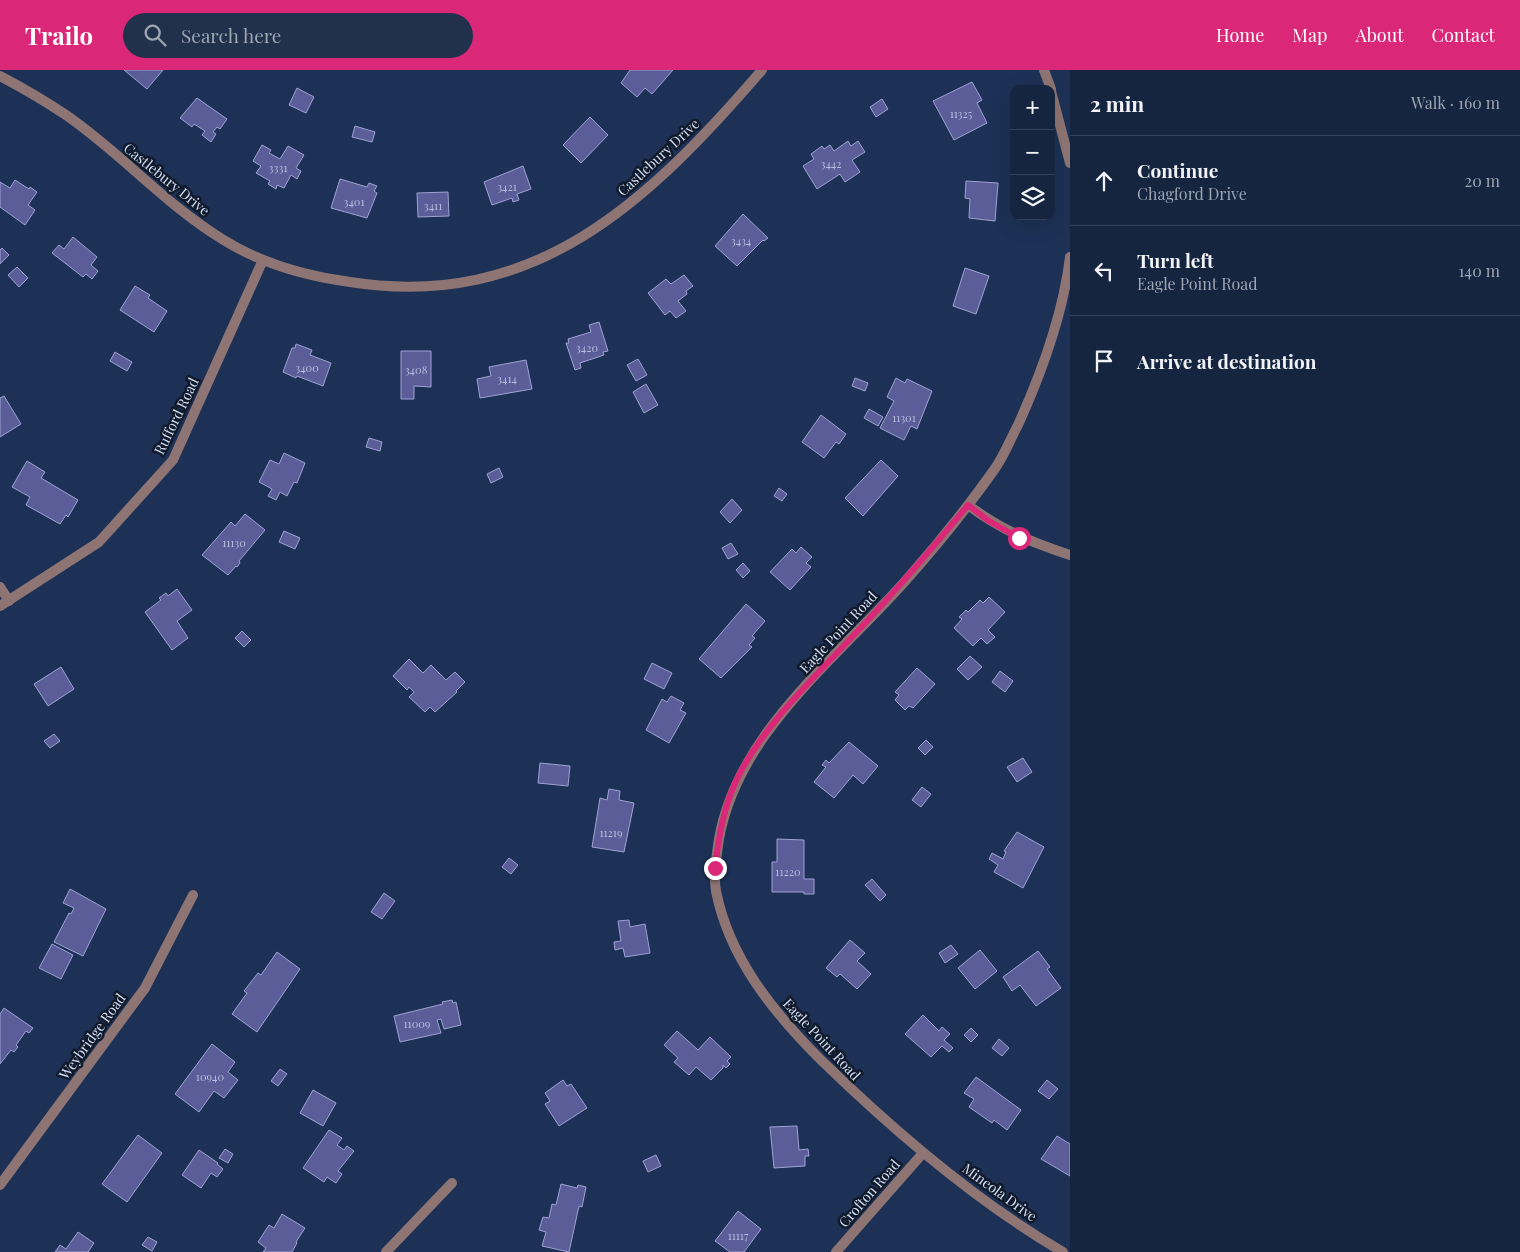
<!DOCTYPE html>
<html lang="en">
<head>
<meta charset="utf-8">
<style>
	:root { --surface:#152540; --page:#22314b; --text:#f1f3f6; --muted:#9da5b1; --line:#344259; --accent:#db2777 }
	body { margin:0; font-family:"Playfair Display",serif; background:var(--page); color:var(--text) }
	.controls { position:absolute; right:15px; top:15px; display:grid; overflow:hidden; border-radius:10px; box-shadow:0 5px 20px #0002 }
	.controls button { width:45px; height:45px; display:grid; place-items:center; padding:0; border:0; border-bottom:1px solid var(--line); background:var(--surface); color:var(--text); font:25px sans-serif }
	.stop { position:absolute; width:15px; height:15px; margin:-11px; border:4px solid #db2777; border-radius:50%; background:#fff }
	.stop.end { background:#db2777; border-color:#fff; box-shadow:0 1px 5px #0008 }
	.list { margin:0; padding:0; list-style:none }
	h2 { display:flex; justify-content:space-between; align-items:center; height:65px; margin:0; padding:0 20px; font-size:21px }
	h2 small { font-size:16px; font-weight:400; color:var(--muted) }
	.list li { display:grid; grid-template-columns:32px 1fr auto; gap:15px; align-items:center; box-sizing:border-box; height:90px; padding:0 20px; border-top:1px solid var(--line) }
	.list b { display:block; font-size:19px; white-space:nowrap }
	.list p { margin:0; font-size:16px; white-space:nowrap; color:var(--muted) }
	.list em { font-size:16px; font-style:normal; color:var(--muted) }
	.icon { flex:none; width:28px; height:28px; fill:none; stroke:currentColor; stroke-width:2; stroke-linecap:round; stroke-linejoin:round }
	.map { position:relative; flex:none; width:1070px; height:1182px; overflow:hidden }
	header { display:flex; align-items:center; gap:30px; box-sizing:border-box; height:70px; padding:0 25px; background:var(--accent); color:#fff }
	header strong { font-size:24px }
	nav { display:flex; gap:28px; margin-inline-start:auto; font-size:18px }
	.search { width:350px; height:45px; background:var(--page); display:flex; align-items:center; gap:12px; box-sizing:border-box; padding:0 18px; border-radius:28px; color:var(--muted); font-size:19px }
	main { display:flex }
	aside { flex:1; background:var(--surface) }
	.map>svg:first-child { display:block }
</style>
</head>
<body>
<header>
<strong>Trailo</strong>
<div class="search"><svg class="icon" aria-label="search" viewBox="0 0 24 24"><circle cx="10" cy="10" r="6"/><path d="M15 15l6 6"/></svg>Search here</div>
<nav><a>Home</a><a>Map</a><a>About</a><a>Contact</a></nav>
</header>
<main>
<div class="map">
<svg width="1070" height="1182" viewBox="0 0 1070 1182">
	<rect width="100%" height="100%" fill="#1c3155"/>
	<path fill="#5b5d98" stroke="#9fa3d3" d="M124 0H163L147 19Z
		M630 0H673L652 24 645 18 637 27 621 13Z
		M972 12 982 30 977 33 987 53 954 70 933 31Z
		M297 18 314 27 306 43 289 35Z
		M197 28 227 49 220 59 217 57 213 62 216 64 211 72 202 65 205 61 194 54 192 57 180 48Z
		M882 29 888 39 876 47 870 37Z
		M590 47 608 65 581 93 563 75Z
		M355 56 375 62 372 72 352 67Z
		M848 71 851 76 858 71 865 82 852 90 860 102 845 112 840 104 817 119 803 96 814 89 811 84 822 76 824 79 830 75 834 81Z
		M262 75 271 80 269 83 280 89 288 76 304 85 296 98 301 101 297 109 291 105 284 118 277 115 276 119 268 114 270 111 256 103 261 96 253 91Z
		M523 96 531 119 517 124 519 130 513 132 512 128 492 135 484 112Z
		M340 109 367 117 369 113 377 116 374 121 377 123 367 148 331 138Z
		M15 110 29 119 30 117 37 122 28 135 35 140 25 155 0 137V112L10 118Z
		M966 111 998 113 995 151 969 148 970 129 965 128Z
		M448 122 449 146 418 147 417 123Z
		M743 144 768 168 764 171 763 170 737 196 715 176Z
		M73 167 97 187 91 195 98 201 92 209 86 204 83 207 52 183 59 175 64 179Z
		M2 178 9 185 0 194V180Z
		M17 197 28 208 19 217 8 205Z
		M965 198 989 206 976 244 953 236Z
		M684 205 693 216 686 221 687 224 678 231 686 241 676 248 670 241 665 245 648 223 666 209 671 214Z
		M135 216 150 225 148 228 167 241 154 262 120 240Z
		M599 252 608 281 603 282 604 285 580 293 581 298 575 300 566 273H569L568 269 591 262 589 255Z
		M296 274 312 280 310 285 331 293 323 316 297 306 296 308 283 302 292 278H295Z
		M401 281H431V317L414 316V329H401Z
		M115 282 132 292 127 301 110 291Z
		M638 289 647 305 636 311 627 295Z
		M526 290 532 319 480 328 477 309 491 306 489 297Z
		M855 308 868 313 865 321 852 316Z
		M896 308 905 313 907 309 932 321 917 359 911 356 904 370 880 358 894 331 887 327Z
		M646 314 658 335 644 343 633 322Z
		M4 326 21 354 0 367V328Z
		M869 339 883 347 878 356 864 348Z
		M821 345 846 364 839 374 836 372 824 388 802 372Z
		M369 368 382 372 380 381 366 377Z
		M284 383 305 393 297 413 294 412 287 426 280 422 276 430 268 426 272 419 259 412 270 390 279 394Z
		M881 390 898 406 863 446 845 428Z
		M27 391 45 402 41 408 78 430 68 447 66 445 60 454 26 435 30 427 12 417Z
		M499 398 503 407 491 413 487 404Z
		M779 418 787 424 782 431 774 426Z
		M732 429 742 440 730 453 720 442Z
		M245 444 265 460 239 491 240 493 237 497 236 496 228 505 202 485 231 452 235 456Z
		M284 461 300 468 295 479 279 472Z
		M731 473 738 484 728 489 722 478Z
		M801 477 812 487 806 493 811 497 790 520 770 502 792 479 796 483Z
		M743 493 750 501 743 508 736 500Z
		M177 519 192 540 177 551 188 568 172 580 145 542 161 530 159 528 166 523 168 526Z
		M989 527 1005 542 988 560 995 567 987 574 981 568 973 576 954 558 962 549 959 547 966 540 968 542 980 530 983 533Z
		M746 534 765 551 752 566 755 568 749 575 752 577 721 608 699 589Z
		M242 561 251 570 244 577 235 568Z
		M970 586 982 597 968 610 957 599Z
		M409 589 423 603 431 595 446 610 455 602 465 612 456 621 457 622 435 642 430 637 425 642 409 627 414 622 409 617 407 620 393 606Z
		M652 593 672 603 664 619 644 609Z
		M61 597 74 619 48 636 34 614Z
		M917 598 935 614 913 638 909 636 905 640 895 630 899 625 895 622Z
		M1000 601 1013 611 1005 622 992 612Z
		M671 626 684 633 680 640 686 643 669 673 646 660 662 629 667 632Z
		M54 664 60 671 50 678 44 671Z
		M926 670 933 677 925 685 918 678Z
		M849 672 878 696 863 714 853 705 834 728 814 712 826 697 822 695 826 690 829 693Z
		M1023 688 1032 702 1017 712 1007 697Z
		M540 693 570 696 568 716 538 713Z
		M922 717 931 724 921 737 912 730Z
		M609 719 620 721 619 730 634 733 624 782 592 777 600 728 607 730Z
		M1017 762 1044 777 1023 818 994 802 998 795 989 789 992 783 1003 789 1006 782 1004 781Z
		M777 769 804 770V809H814V824H804V822H772V792H777Z
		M509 788 518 795 511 804 502 797Z
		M872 809 886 825 880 831 865 815Z
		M70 819 106 839 83 886 54 872 69 843 71 844 74 838 63 833Z
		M384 823 395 831 382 849 371 842Z
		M629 850 630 857 645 854 650 883 625 887 623 878 615 880 614 872 621 871 618 851Z
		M850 870 865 883 857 891 871 904 857 919 840 904 837 907 826 898Z
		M52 874 73 885 61 909 39 898Z
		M951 875 958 884 945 893 939 883Z
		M980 880 997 901 975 919 958 898Z
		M1038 881 1050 897 1047 899 1061 918 1036 936 1020 915 1012 921 1003 907Z
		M277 882 300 899 257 962 232 944 247 923 244 921 258 903 261 905Z
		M452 930 453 933 456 932 461 955 444 959 441 949 437 950 441 963 400 972 394 946 443 934 442 932Z
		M4 938 33 958 29 963 26 961 16 975 18 977 14 982 11 980 0 994V944Z
		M923 945 939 961 942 957 950 964 944 970 953 978 949 982 942 976 931 987 905 964Z
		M971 958 978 965 971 972 964 965Z
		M677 961 698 980 710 967 731 987 727 991 730 994 726 998 723 995V998L711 1010 696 997 689 1005 674 992 678 988 664 975Z
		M999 969 1009 978 1002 986 992 978Z
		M212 974 235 992 228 1002 238 1010 224 1028 214 1021 199 1042 175 1024Z
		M280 999 287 1004 278 1016 271 1011Z
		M976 1007 1021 1040 1007 1060 994 1050 992 1053 969 1037 974 1029 964 1023Z
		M563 1010 567 1016 571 1014 587 1038 559 1056 545 1034 550 1031 545 1023Z
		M1047 1010 1058 1019 1049 1029 1038 1021Z
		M313 1020 336 1033 323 1056 300 1043Z
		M797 1056 799 1080 808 1079 809 1086H805V1096L774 1098 770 1057Z
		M329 1060 342 1068 337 1075 344 1080 347 1076 354 1081 338 1101 342 1104 336 1113 327 1107 324 1112 303 1098Z
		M138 1065 162 1083 127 1132 102 1114Z
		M1057 1066 1070 1074V1106L1041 1089Z
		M225 1079 233 1084 228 1093 219 1088Z
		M199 1080 218 1093 217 1094 223 1099 217 1107 211 1103 201 1118 182 1105Z
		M656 1085 661 1096 648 1102 643 1091Z
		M561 1114 577 1118 578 1115 586 1117 582 1137 579 1136 569 1182 542 1176 546 1162 539 1160 543 1147 549 1148 552 1134 556 1135Z
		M738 1141 761 1159 744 1182H730L715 1171Z
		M282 1144 305 1158 296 1172 297 1173 292 1182H263L266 1178 258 1172 269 1155 274 1158Z
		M78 1162 94 1173 88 1182H55L60 1175 66 1179Z
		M148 1167 157 1172 152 1181 142 1175Z"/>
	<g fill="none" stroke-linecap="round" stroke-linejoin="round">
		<path stroke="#8e7574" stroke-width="10" d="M1044 0 1051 19
			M0 6C23 18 45 31 66 45 121 83 165 134 222 169 260 193 305 206 350 212 536 241 649 131 762 0
			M1051 21 1070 93
			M968 435C1001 460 1031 472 1070 485
			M0 517 9 531
			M0 536 99 472 173 390 263 190
			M0 1115 145 918 193 825
			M386 1182 452 1113
			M836 1182 923 1083
			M1063 1182C975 1131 893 1060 821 990 774 943 729 888 716 821 714 809 715 795 717 783 729 668 836 590 907 509 938 474 967 438 994 400 1004 386 1010 370 1018 355 1042 302 1063 245 1070 187"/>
	</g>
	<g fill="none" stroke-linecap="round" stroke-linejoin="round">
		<path stroke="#db2777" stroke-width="6" d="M715 798C719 765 724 733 740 703 767 652 813 609 853 566 893 524 931 480 968 435L989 451 1019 468"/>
	</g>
	<g text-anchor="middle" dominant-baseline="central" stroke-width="5" stroke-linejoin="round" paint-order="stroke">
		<g font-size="11" fill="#b4bfdf">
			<text x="961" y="43">11325</text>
			<text x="831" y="93">3442</text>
			<text x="278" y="97">3331</text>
			<text x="507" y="116">3421</text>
			<text x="354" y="131">3401</text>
			<text x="433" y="135">3411</text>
			<text x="741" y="170">3434</text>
			<text x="587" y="277">3420</text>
			<text x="307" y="297">3400</text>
			<text x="416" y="299">3408</text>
			<text x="507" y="308">3414</text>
			<text x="904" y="347">11301</text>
			<text x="234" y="472">11130</text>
			<text x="611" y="762">11219</text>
			<text x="788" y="801">11220</text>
			<text x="417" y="953">11009</text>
			<text x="210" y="1006">10940</text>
			<text x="738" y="1165">11117</text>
		</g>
		<g font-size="14" fill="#d2e0f7" stroke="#101a2a">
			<text transform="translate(658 87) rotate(-43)">Castlebury Drive</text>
			<text transform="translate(167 109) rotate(39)">Castlebury Drive</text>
			<text transform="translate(176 346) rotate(-64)">Rufford Road</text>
			<text transform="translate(838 562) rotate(-47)">Eagle Point Road</text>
			<text transform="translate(92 966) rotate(-54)">Weybridge Road</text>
			<text transform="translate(822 969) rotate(47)">Eagle Point Road</text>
			<text transform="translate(1000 1122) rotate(36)">Mineola Drive</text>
			<text transform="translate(869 1123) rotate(-49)">Crofton Road</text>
		</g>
	</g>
</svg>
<div class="controls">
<button>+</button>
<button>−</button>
<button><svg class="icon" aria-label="layers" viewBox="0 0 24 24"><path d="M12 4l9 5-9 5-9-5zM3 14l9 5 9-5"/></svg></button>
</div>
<div class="stop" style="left:1019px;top:468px"></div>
<div class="stop end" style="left:715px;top:798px"></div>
</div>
<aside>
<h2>2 min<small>Walk · 160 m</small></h2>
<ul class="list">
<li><svg class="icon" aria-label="ahead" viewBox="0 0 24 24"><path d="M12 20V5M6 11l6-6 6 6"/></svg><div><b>Continue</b><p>Chagford Drive</p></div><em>20 m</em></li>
<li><svg class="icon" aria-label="left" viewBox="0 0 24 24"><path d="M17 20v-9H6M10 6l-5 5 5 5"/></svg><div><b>Turn left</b><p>Eagle Point Road</p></div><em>140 m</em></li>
<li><svg class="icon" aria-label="arrive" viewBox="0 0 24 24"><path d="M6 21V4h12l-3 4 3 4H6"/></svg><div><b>Arrive at destination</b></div></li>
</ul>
</aside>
</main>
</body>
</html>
